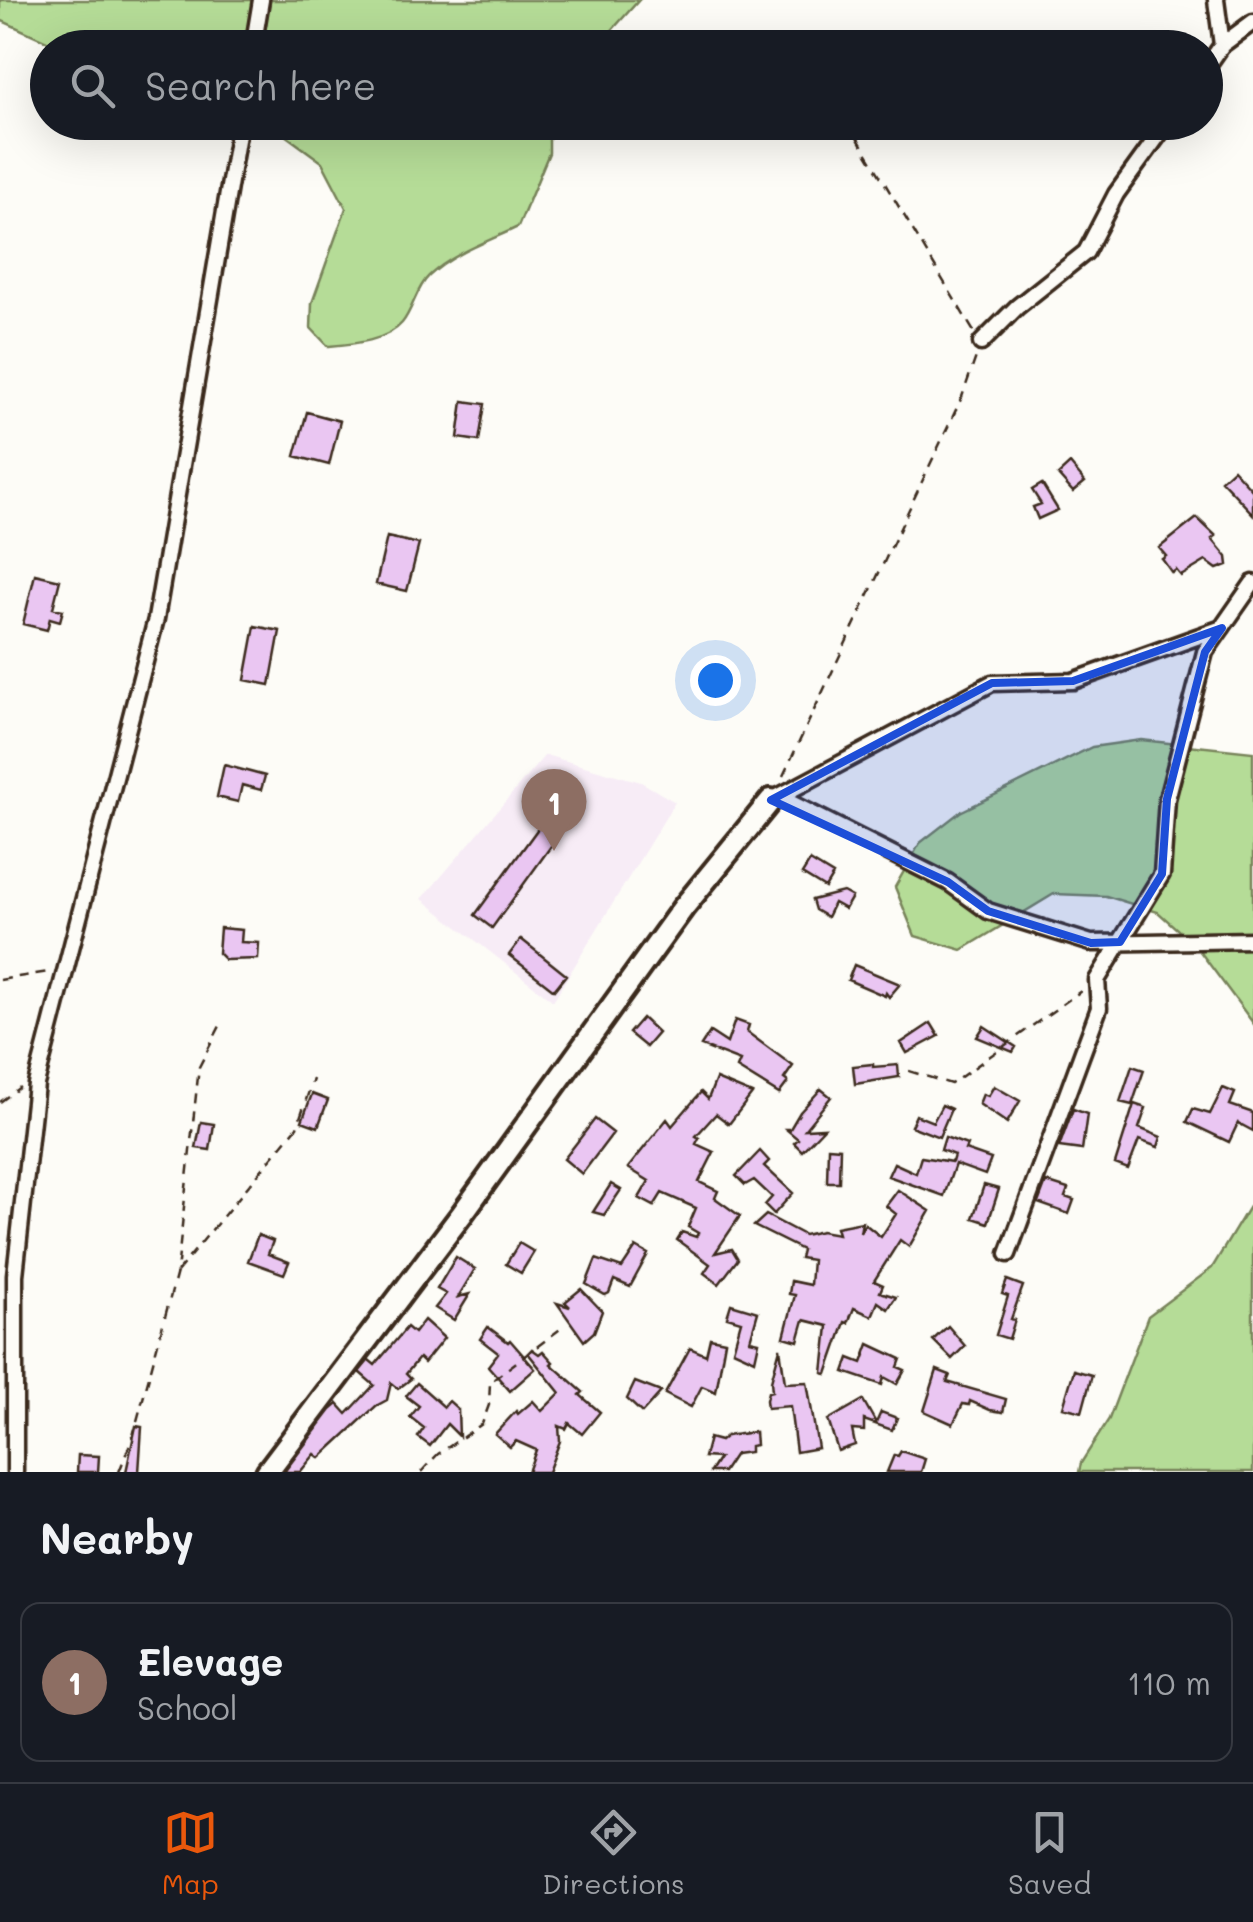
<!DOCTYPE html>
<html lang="en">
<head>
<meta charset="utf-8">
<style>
	:root { --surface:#171b24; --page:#242831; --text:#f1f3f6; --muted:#9ea1a6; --line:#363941; --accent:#ea580c }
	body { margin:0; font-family:Mali,sans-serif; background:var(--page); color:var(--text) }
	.you { position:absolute; left:715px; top:680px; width:35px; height:35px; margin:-25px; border:8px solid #fff; border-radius:50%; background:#1a73e8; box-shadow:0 0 0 15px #1a73e833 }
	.badge { display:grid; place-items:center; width:65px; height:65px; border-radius:50%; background:var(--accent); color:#fff; font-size:32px; font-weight:700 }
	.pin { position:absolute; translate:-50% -82px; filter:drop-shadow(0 2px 5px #0008) }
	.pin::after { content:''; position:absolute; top:52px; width:35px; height:30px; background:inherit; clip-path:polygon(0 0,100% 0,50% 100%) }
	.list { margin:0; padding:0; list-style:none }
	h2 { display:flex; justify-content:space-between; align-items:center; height:130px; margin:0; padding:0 40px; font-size:42px }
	h2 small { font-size:32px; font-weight:400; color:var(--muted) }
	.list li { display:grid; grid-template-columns:65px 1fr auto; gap:30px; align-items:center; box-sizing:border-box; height:160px; margin:0 20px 20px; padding:0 20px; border:2px solid var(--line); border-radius:20px }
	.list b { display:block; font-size:38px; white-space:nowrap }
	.list p { margin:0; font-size:32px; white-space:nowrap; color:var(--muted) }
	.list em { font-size:32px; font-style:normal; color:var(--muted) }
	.icon { flex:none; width:55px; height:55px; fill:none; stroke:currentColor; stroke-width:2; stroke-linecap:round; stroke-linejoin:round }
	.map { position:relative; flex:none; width:1253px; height:1472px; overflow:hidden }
	.search { position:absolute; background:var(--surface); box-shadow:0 10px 40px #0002; left:30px; right:30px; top:30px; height:110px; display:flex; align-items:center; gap:25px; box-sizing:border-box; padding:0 35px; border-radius:55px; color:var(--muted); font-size:38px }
	.sheet { height:310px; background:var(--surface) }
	nav { display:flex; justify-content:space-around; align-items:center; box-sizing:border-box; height:140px; border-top:2px solid var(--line); background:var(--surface); font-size:28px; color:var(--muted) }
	nav a { display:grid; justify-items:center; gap:5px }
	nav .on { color:var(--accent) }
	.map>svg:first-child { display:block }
</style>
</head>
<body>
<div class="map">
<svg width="1253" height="1472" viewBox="0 0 1253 1472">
	<rect width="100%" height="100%" fill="#fdfcf7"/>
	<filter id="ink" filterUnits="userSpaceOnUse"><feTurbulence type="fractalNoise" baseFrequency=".01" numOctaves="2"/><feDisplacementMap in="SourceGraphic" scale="20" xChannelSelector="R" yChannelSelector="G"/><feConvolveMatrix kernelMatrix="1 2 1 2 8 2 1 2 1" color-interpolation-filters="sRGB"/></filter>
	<g filter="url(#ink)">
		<path fill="#f7ecf6" d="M545 755 641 782 675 802 553 1001 422 899Z"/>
		<path fill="#b5dc97" stroke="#78835a" stroke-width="2.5" d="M0 0H639L596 48 60 47 0 20Z
			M275 123H549V153L518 227C489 241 453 253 429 276 416 288 413 310 402 323 386 342 351 344 328 346L311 328 312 303 346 208 322 162 281 132Z
			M1141 740 1253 752V1023L1196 946 1158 912 1106 896 1054 894 962 950 915 936 895 887 920 843 960 812 1092 747Z
			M1253 1200V1472H1079L1081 1463 1109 1419 1148 1316 1212 1268Z"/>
		<path fill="#eac6f2" stroke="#3b2a1e" stroke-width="2.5" d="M463 401 485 404 479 441 458 438Z
			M307 412 340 421 329 465 295 456Z
			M1070 464 1085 482 1073 492 1058 475Z
			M1233 469 1253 491V514L1221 480Z
			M1042 484 1058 510 1038 519 1033 507 1041 504 1032 490Z
			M1197 518 1216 536 1212 539 1227 557 1228 565 1217 569 1206 561 1181 576 1176 570 1172 573 1162 559 1166 556 1159 548Z
			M387 537 419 544 407 591 376 584Z
			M35 574 60 580 53 608 63 610 60 621 50 618 47 630 23 624Z
			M255 626 280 631 270 685 245 680Z
			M224 765 265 776 261 790 242 785 238 802 217 797Z
			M555 805 572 817 492 928 475 915Z
			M810 861 833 875 825 888 802 874Z
			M843 892 852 897 845 909 834 903 827 917 815 910 812 900Z
			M220 928 242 930 241 942 259 943 258 959 225 960 218 953Z
			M521 939 566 975 554 990 509 955Z
			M854 965 900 984 889 997 886 993 885 996 848 980Z
			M642 1018 658 1033 646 1047 629 1033Z
			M735 1020 749 1025 747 1032 793 1066 784 1079 788 1082 779 1094 737 1068 740 1061 701 1046 710 1032 727 1043Z
			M931 1023 939 1036 907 1053 901 1043Z
			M984 1026 1016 1047 1013 1052 977 1037Z
			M873 1064V1067L898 1065 899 1077 855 1084 853 1066Z
			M1132 1066 1144 1070 1132 1105 1120 1102Z
			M716 1079 752 1094 729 1124 716 1114 696 1136 699 1138 696 1144 714 1152 699 1182 718 1191 715 1198 740 1216 715 1253 732 1249 738 1259 719 1284 704 1273 710 1264 677 1240 682 1232 696 1237 698 1233 688 1227 696 1208 662 1193 654 1206 639 1198 649 1181 628 1168 667 1119 672 1126 701 1092 708 1099Z
			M994 1086 1020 1101 1007 1123 979 1104 983 1094 988 1096Z
			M1223 1088 1235 1093 1230 1105 1253 1113V1131L1238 1123 1229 1142 1187 1122 1193 1109 1210 1114Z
			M821 1089 831 1097 805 1129 824 1128 802 1151 794 1143 798 1139 786 1129H790L800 1112Z
			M312 1094 328 1100 318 1127 302 1121Z
			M1134 1104 1146 1108 1139 1128 1161 1137 1158 1147 1139 1140 1128 1169 1115 1164Z
			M942 1105 951 1109 939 1137 911 1126 916 1115 933 1122Z
			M1073 1109 1087 1114 1082 1150 1059 1147Z
			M595 1119 613 1133 582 1174 564 1159Z
			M201 1122 214 1124 210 1150 196 1148Z
			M945 1137 967 1145 965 1150 991 1159 985 1175 955 1164 944 1196 888 1176 894 1163 916 1173 921 1157 952 1162 954 1155 941 1150Z
			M828 1147 840 1148 839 1182H827Z
			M760 1151 769 1161 764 1166 793 1193 774 1214 765 1205 772 1197 754 1180 745 1185 736 1176Z
			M1046 1182 1068 1189 1065 1197 1074 1200 1069 1214 1038 1203Z
			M611 1184 621 1190 604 1215 593 1212Z
			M984 1185 999 1189 988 1223 973 1218Z
			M898 1190 930 1211 909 1247 900 1240 874 1281 883 1285 880 1292 896 1297 888 1309 878 1302 872 1316 854 1308 848 1323 845 1322 827 1374 823 1373 828 1326 804 1320 798 1341 784 1337 795 1295 789 1294 791 1281 810 1285 812 1260 800 1258 802 1250 754 1226 766 1215 804 1235 821 1231 838 1234 836 1227 862 1222 860 1233 865 1224 881 1237 896 1214 886 1206Z
			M258 1235 273 1241 268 1254 289 1262 284 1274 248 1261Z
			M519 1243 534 1252 521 1273 506 1264Z
			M636 1247 648 1254 630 1287 614 1280 609 1293 605 1295 586 1284 596 1259 622 1268Z
			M456 1257 475 1269 458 1297 470 1294 454 1320 435 1308 446 1294 437 1289Z
			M1007 1280 1023 1286 1011 1319 1015 1320 1009 1339 996 1335 1008 1296 1002 1294Z
			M581 1289 602 1311 594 1332 584 1341 557 1303 570 1307 565 1302Z
			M731 1304 758 1312 750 1340 759 1342 755 1360 733 1350 741 1321 727 1317Z
			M424 1320 444 1338 424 1363 419 1358 406 1374 411 1379 398 1389 391 1383 387 1400 376 1406 320 1458 315 1454 300 1472H284L331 1410 338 1404 347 1414 374 1385 359 1372 369 1360 375 1365 407 1327 414 1333Z
			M948 1326 965 1346 952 1359 933 1340Z
			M488 1327 508 1342 510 1340 535 1369 510 1391 488 1366 498 1353 480 1339Z
			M710 1338 725 1341 716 1392 702 1386 691 1407 665 1394 690 1348 706 1355Z
			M869 1344 901 1359 898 1367 905 1370 897 1384 884 1377 882 1385 844 1372 849 1358 862 1363Z
			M780 1348 785 1383 807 1382 818 1448 796 1452 790 1406 767 1408 766 1400 768 1392 772 1391 771 1381Z
			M532 1349 539 1354 543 1351 553 1362 551 1364 583 1392 580 1395 600 1412 582 1434 569 1423 566 1429 559 1426 560 1441 548 1472H528L536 1450 516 1441 510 1447 495 1434 516 1411 518 1414 533 1401 542 1411 560 1393 528 1353Z
			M937 1370 950 1375 947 1382 1006 1399 1003 1412 990 1410 970 1401 969 1405 963 1404 953 1424 924 1411Z
			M1074 1370 1092 1375 1082 1412 1063 1407Z
			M635 1382 661 1392 642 1413 627 1399Z
			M417 1383 444 1407 449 1401 458 1409 459 1436 447 1424 430 1446 418 1437 424 1428 410 1417 419 1406 406 1396Z
			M863 1400 876 1423 881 1412 897 1418 892 1430 864 1420V1431L852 1430 855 1445 838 1451 828 1420Z
			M136 1426 142 1427 139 1472H126Z
			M755 1432 756 1445 750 1446V1452L735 1454 723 1472H710L719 1458 704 1457 709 1438 720 1441 726 1436Z
			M901 1451 925 1459 921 1472H887L894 1455 898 1456Z
			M78 1455 99 1456 98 1472H77Z"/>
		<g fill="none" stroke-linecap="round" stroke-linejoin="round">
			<g stroke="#3b2a1e" stroke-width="21">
				<path id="street" d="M1216 0 1222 45
					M253 48 261 0
					M1206 68 1222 45 1253 22
					M981 343 1017 307 1086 252 1116 194 1168 122
					M771 800H785L948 882 988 911 1091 943 1253 940
					M772 800 992 683 1073 681 1222 628
					M1008 1254 1099 1008 1097 980 1162 874 1167 799 1205 652 1253 583
					M15 1472V1275L36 1084 156 619 240 122"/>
			</g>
			<g stroke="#3b2a1e" stroke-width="28">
				<path id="secondary" d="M267 1472 462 1214 683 908 771 800"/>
			</g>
			<path stroke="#3b2a1e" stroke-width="2.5" stroke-dasharray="10 8" stroke-linecap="butt" d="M848 122 974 332
				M783 776 962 397 976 357
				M0 980 48 972
				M909 1071 951 1084 1081 991
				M0 1102 20 1087
				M177 1272 297 1127 313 1079
				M119 1472 133 1436 177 1272 199 1067 223 1020
				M421 1472 438 1454 482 1424 489 1405 490 1382 563 1327"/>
			<use href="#street" stroke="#fdfcf7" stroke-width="14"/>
			<use href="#secondary" stroke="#fdfcf7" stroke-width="20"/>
		</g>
	</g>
	<path fill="#1d4ed8" fill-opacity="0.2" stroke="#1d4ed8" stroke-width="8" stroke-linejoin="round" d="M1222 628 1205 652 1167 799 1162 874 1120 942 1091 943 988 911 948 882 771 800 992 683 1073 681Z"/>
</svg>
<div class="you"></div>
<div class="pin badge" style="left:554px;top:851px;background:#8d6e63">1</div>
<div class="search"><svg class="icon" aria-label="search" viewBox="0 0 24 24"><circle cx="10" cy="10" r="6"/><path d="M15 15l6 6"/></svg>Search here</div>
</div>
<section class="sheet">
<h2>Nearby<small></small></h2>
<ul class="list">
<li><span class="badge" style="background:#8d6e63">1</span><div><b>Elevage</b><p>School</p></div><em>110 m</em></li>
</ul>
</section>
<nav>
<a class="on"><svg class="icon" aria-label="map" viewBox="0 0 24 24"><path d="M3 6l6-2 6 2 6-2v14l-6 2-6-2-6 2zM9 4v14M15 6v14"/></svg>Map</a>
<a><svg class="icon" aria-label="directions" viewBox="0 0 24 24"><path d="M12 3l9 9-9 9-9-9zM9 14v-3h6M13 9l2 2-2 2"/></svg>Directions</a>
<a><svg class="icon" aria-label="saved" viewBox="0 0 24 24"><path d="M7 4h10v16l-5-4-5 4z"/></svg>Saved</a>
</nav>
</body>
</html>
